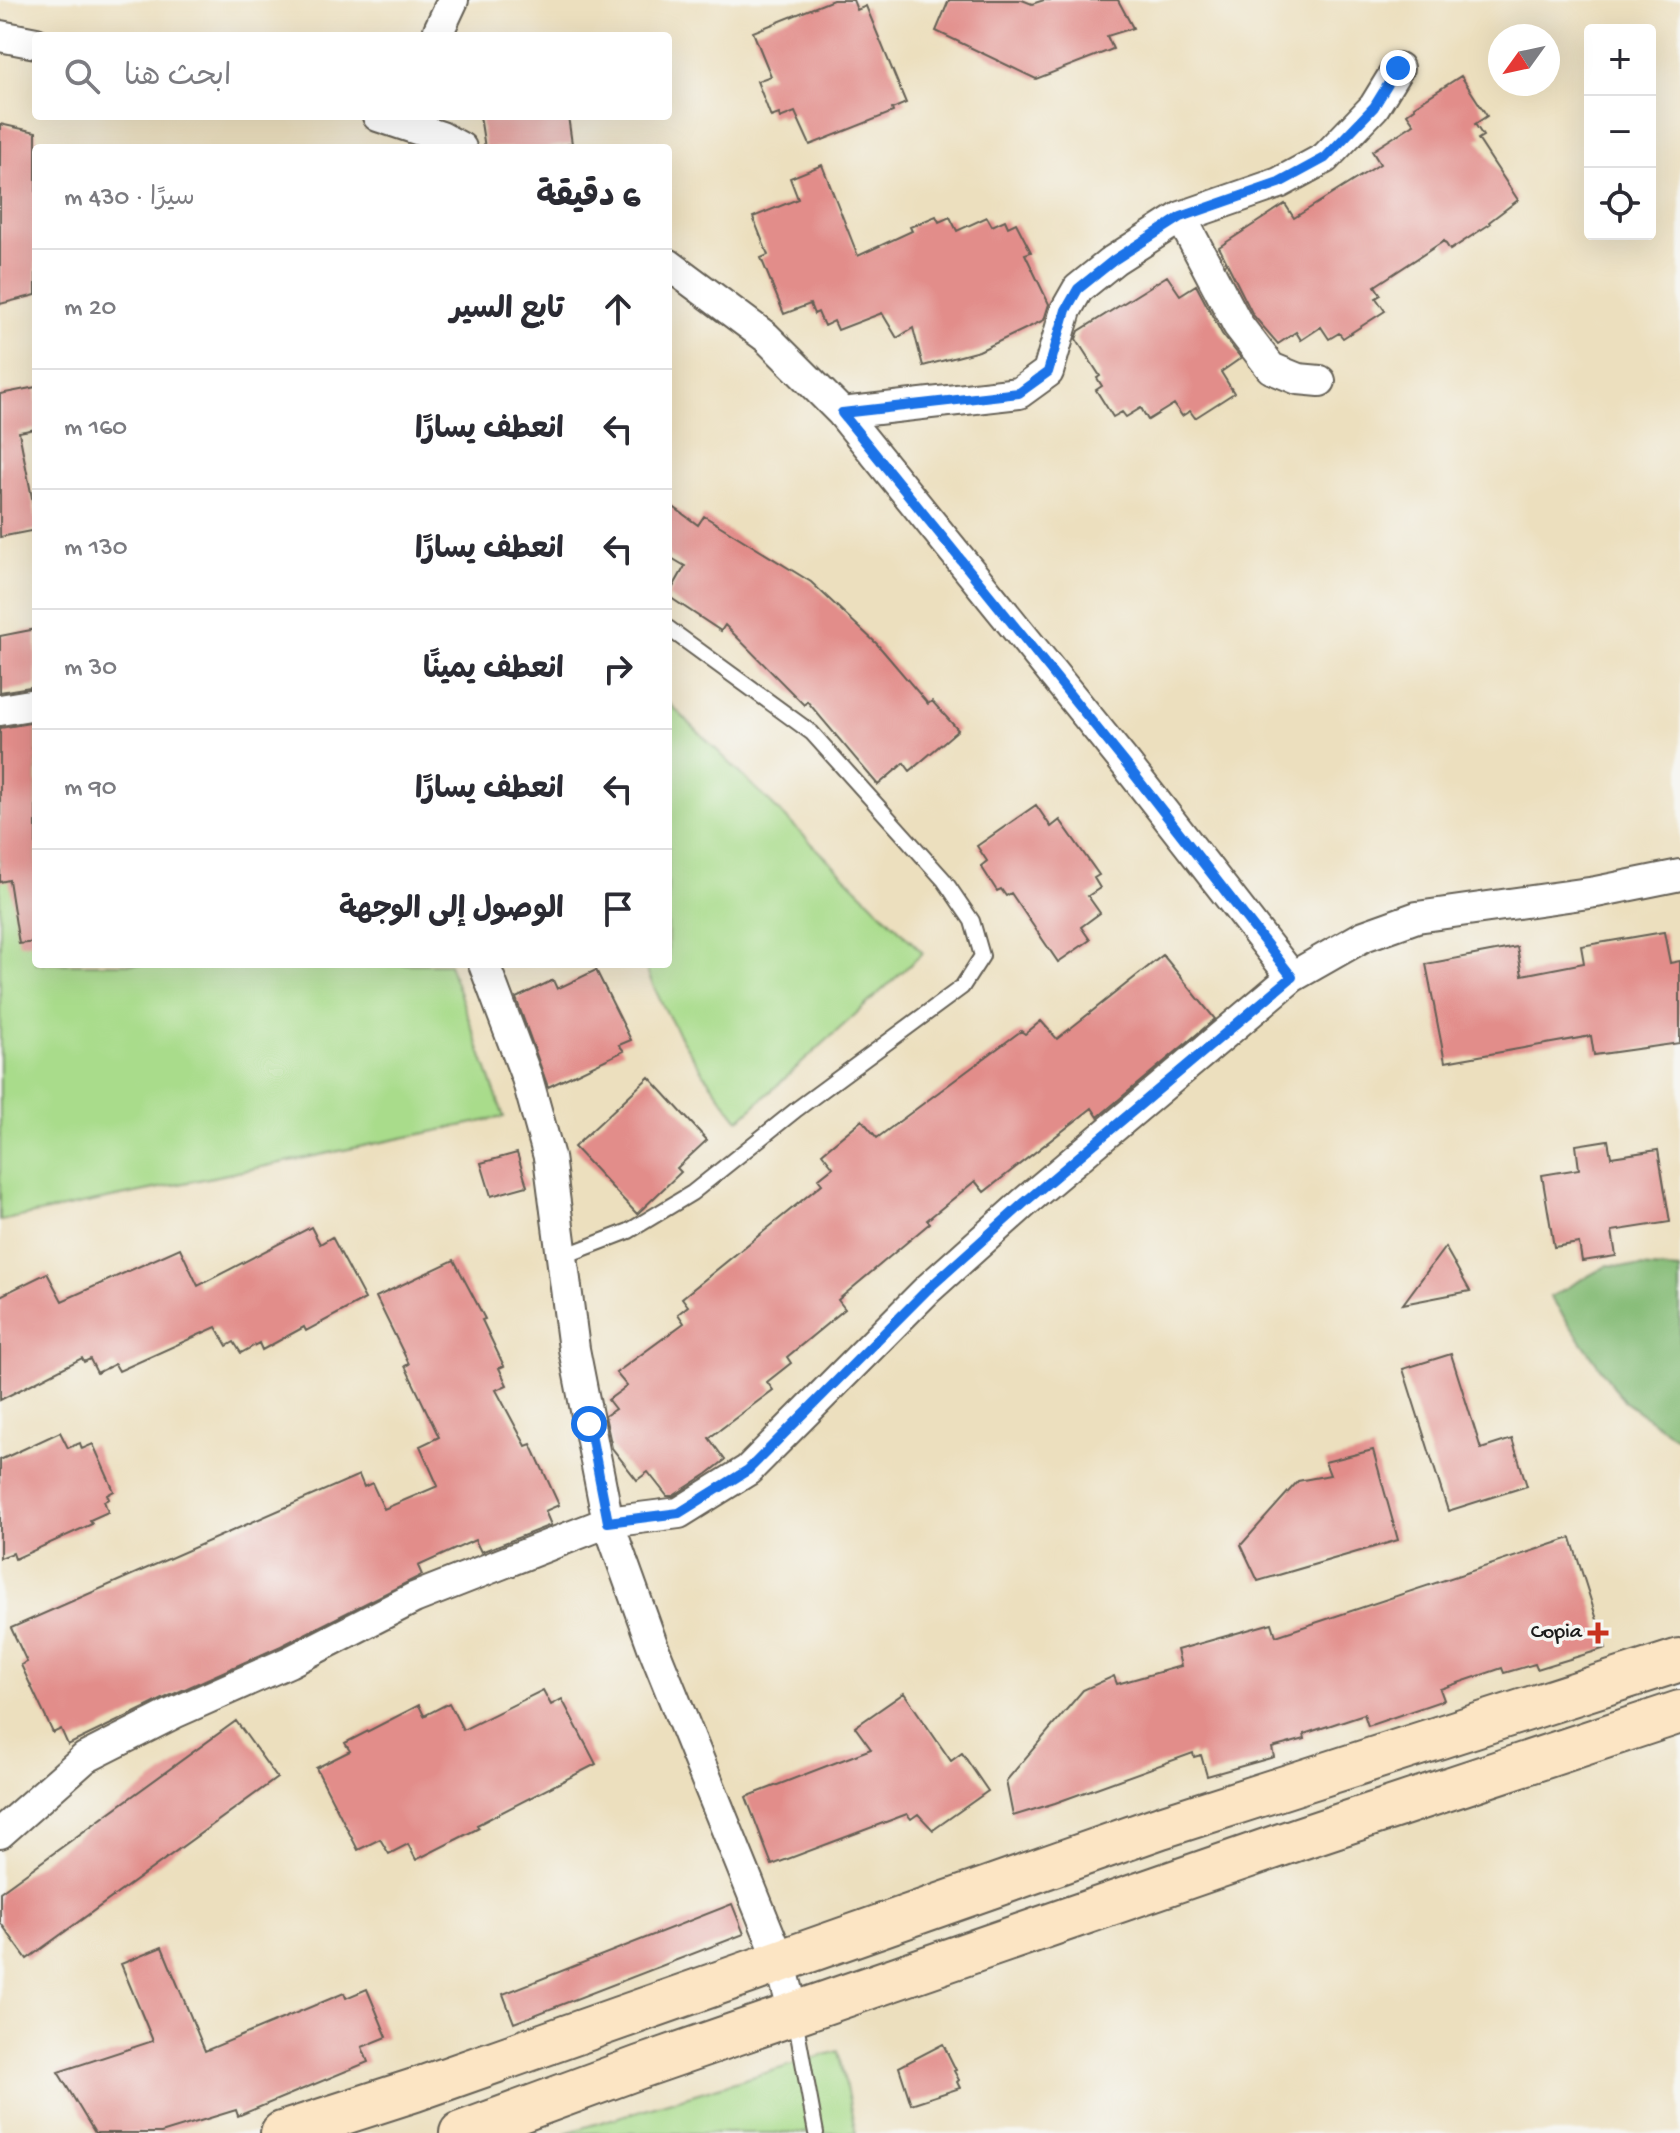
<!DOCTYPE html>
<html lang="ar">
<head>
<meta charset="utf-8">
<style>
	:root { --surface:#fff; --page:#f7f7f7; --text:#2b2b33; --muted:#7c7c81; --line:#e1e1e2 }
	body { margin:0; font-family:"Gochi Hand","Playpen Sans Arabic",sans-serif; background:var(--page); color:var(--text); direction:rtl }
	.controls { position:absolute; right:24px; top:24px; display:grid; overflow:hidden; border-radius:8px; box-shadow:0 8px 32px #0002 }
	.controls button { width:72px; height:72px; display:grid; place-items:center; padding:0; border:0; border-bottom:2px solid var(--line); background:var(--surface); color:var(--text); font:40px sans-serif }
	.compass { position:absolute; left:1488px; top:24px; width:72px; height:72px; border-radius:50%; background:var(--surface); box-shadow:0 8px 32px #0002; rotate:237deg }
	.stop { position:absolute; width:24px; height:24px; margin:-18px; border:6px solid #1a73e8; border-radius:50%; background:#fff }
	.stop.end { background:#1a73e8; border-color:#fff; box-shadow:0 2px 8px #0008 }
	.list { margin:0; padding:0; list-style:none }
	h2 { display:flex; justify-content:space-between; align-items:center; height:104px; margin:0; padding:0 32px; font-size:34px }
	h2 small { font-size:26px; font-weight:400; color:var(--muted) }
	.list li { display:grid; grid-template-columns:52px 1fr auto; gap:24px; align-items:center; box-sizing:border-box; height:120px; padding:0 32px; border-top:2px solid var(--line) }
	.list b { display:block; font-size:30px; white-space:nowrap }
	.list em { font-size:26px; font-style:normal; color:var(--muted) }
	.icon { flex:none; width:44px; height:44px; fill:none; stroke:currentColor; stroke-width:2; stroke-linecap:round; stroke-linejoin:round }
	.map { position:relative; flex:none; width:1680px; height:2133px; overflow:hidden; direction:ltr }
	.search { position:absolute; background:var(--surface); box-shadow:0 8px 32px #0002; left:32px; top:32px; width:640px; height:88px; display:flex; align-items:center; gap:20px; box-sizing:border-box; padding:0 28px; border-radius:8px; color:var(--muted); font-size:30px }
	.panel { position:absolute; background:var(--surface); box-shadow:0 8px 32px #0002; left:32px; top:144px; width:640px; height:824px; border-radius:8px; direction:rtl }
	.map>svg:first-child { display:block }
</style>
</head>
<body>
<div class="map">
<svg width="1680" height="2133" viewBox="0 0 1680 2133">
	<rect width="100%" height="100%" fill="#f6f6f2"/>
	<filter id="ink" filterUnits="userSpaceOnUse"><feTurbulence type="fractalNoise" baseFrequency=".0125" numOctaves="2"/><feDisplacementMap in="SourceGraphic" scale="16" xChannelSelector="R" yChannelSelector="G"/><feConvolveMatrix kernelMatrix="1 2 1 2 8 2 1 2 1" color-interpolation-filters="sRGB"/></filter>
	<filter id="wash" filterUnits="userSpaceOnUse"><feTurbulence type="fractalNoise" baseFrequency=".006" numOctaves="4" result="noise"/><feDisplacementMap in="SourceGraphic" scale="32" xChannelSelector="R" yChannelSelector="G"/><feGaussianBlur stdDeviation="1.8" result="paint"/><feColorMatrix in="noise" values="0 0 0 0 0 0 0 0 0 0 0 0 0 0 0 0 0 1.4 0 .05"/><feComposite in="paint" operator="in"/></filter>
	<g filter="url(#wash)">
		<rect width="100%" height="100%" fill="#ecdfbe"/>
		<path fill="#a9dc8b" stroke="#627c54" stroke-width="2" d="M668 702 923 953 739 1120C700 1072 667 1022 644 964H668Z
			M36 719V964H449L504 1117 0 1221V725Z
			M838 2051 856 2133H565Z"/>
		<path fill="#86bc77" stroke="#516c4a" stroke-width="2" d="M1608 1265 1680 1270V1441L1624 1401 1550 1297Z"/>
		<g id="blocks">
			<path fill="#e28d8a" d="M833 0H853L857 10 866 6 906 103 892 109 893 112 810 145 795 112 780 118 779 114 771 117 757 81 771 76 753 32Z
				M949 0H1022L1032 4 1044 0H1118L1133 28 1107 36 1113 49 1036 79 936 31Z
				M1461 76 1487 116 1475 124 1483 136 1478 139 1518 200 1489 222 1490 224 1450 250 1444 241 1375 286 1381 295 1376 298 1385 311 1343 338 1339 333 1329 339 1321 327 1301 340 1296 332 1278 344 1253 315 1219 247 1285 204 1294 218 1380 164 1372 151 1414 124 1407 114 1415 108 1414 106Z
				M480 116H568L572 144 546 148H485Z
				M0 124 36 132V295L0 304Z
				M822 165 858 256 912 231 910 227 936 216 939 222 950 217 957 231 987 217 992 226 1005 220 1008 227 1016 223 1031 252 1025 254 1049 304 1044 320 979 351 923 366 913 328 897 338 882 313 838 330 834 321 824 326 818 312 814 314 810 304 784 314 761 258 768 255 753 217 798 199 790 178Z
				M1167 276 1180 295 1196 285 1222 334 1241 358 1221 372 1234 393 1195 418 1190 411 1182 416 1174 404 1148 420 1141 408 1126 417 1122 412 1113 417 1096 390 1102 386 1097 378 1100 376 1076 339 1079 331Z
				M36 387V429L19 432 36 518V530L0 537V394Z
				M668 503 698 525 704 516 811 582 877 644 928 704 932 701 958 730 910 771 904 763 878 785 807 701 804 705 725 625 721 631 668 596 685 566 668 556Z
				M36 629V686L0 692V636Z
				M36 722V942L19 944 9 880 0 882V728Z
				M1036 805 1051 827 1060 820 1099 875 1094 878 1100 888 1088 896 1100 913 1081 927 1090 940 1058 962 1011 893 1006 896 1001 889 997 891 981 866 987 861 977 846Z
				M1664 932 1670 963 1680 961V1043L1594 1055 1591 1036 1445 1062 1426 964 1517 947 1522 975 1584 963 1581 946Z
				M1163 955 1215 1019 1098 1117 1092 1108 984 1192 975 1181 927 1220 930 1223 838 1300 845 1309 787 1357 791 1363 767 1382 773 1390 709 1438 725 1460 707 1474 673 1496H667L648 1472 637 1480 612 1448 605 1416 615 1409 608 1400 627 1386 616 1373 684 1323 678 1314 688 1306 682 1298 822 1184 818 1179 833 1167 822 1153 862 1120 877 1138 1021 1031 1025 1034 1041 1021 1057 1039Z
				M596 970 631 1040 619 1045 624 1051 548 1087 516 998 553 980 557 989Z
				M649 1077 707 1140 677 1168 681 1172 637 1214 574 1147Z
				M1608 1140 1611 1157 1658 1150 1670 1222 1612 1231 1616 1256 1582 1261 1579 1243 1554 1247 1542 1175 1579 1169 1576 1145Z
				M517 1153 527 1186 491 1196 481 1163Z
				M311 1227 320 1244 332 1237 365 1299 306 1331 304 1327 262 1350 259 1343 241 1353 234 1342 227 1346 216 1327 119 1371 115 1364 97 1373 90 1359 84 1362 82 1358 0 1400V1296L47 1273 62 1301 180 1248 198 1286Z
				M1445 1247 1470 1291 1403 1304Z
				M454 1260 485 1319 482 1320 504 1366 499 1368 507 1385 496 1390 526 1446 531 1444 559 1505 545 1511 551 1525 481 1552 475 1540 418 1566 422 1575 281 1646 167 1697 68 1745 61 1729 53 1733 21 1665 27 1662 11 1628 359 1475 364 1487 372 1483 384 1509 438 1486 420 1446 439 1437 405 1366 409 1364 376 1297Z
				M1451 1354 1481 1449 1512 1439 1527 1486 1448 1511 1403 1369Z
				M60 1432 68 1448 80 1443 82 1449 93 1444 114 1491 107 1495 109 1499 104 1501 108 1512 90 1520 92 1524 15 1559 13 1553 0 1558V1460Z
				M1373 1450 1398 1540 1258 1581 1241 1545 1298 1481 1330 1475 1325 1462Z
				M1571 1538 1606 1648 1537 1669 1535 1664 1504 1673 1502 1668 1440 1689 1444 1700 1368 1726 1364 1714 1304 1734 1305 1739 1272 1748 1274 1757 1207 1776 1201 1755 1194 1757 1193 1753 1055 1803 1013 1816 1006 1781 1083 1690 1114 1676 1117 1684 1181 1666 1177 1650 1272 1623 1276 1636Z
				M543 1690 551 1705 562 1699 596 1764 477 1825 479 1828 416 1860 408 1844 389 1854 380 1839 358 1850 316 1768 350 1751 345 1743 419 1705 424 1716 449 1703 463 1730Z
				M904 1693 951 1761 962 1753 988 1791 933 1830 918 1814 911 1819 907 1814 772 1865 746 1797 871 1749 855 1727Z
				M236 1721 277 1778 27 1959 0 1922V1892Z
				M732 1904 744 1934 514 2023 503 1994Z
				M162 1947 205 2051 344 1993 346 1998 367 1989 387 2037 362 2047 368 2062 238 2116 236 2110 161 2133H95L58 2072 153 2041 121 1964Z
				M943 2044 956 2070 954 2071 959 2080 957 2082 960 2088 911 2104 899 2067Z"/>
		</g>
	</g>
	<g filter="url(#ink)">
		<use href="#blocks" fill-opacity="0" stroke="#656055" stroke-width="2"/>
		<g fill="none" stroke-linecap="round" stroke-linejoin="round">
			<g stroke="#656055" stroke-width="18">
				<path id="lane" d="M564 1256 629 1231 692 1193 797 1109 962 987 982 956 972 921 944 880 812 733 668 628
					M795 2018 816 2133"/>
			</g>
			<g stroke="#656055" stroke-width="34">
				<path id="street" d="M0 36 36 43
					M438 36 439 30 453 0
					M378 116 441 137 461 148
					M1181 217 1238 325 1271 368 1298 379 1320 381
					M668 264 766 337 842 413 1126 764 1292 977
					M842 413 1019 393 1048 372 1066 310 1078 289 1114 260 1181 217 1279 183 1325 158 1374 107 1398 68
					M0 710 36 704
					M484 964 527 1078 549 1157 574 1349 608 1522 653 1647 780 1961 794 2014
					M0 1833 85 1758 174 1713 289 1662 414 1598 608 1522 679 1513 748 1470 928 1289 1025 1202 1292 977 1364 936 1417 917 1596 892 1680 875"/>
			</g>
			<g stroke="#656055" stroke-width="46">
				<path id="secondary" d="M282 2133 415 2090 1161 1827 1680 1660
					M461 2133 640 2067 1301 1838 1680 1712"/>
			</g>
			<use href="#lane" stroke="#fff" stroke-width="14"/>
			<use href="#street" stroke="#fff" stroke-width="30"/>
			<use href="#secondary" stroke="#fce5c4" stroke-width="42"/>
		</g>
	</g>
	<g fill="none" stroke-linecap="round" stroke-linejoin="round" filter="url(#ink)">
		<path stroke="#1a73e8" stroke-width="10" d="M589 1424 608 1522 679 1513 748 1470 928 1289 1025 1202 1292 977 1126 764 842 413 1019 393 1048 372 1066 310 1078 289 1114 260 1181 217 1279 183 1325 158 1374 107 1398 68"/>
	</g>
	<path fill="#c8321e" stroke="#f6f6f2" stroke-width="3" d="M1594 1621h8v8h8v8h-8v8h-8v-8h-8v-8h8z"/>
	<g text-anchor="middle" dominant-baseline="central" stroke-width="7" stroke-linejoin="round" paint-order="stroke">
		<g font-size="22" fill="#1c1c1c" stroke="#f6f6f2" text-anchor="end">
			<text x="1582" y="1633">Copia</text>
		</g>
	</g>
</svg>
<div class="controls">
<button>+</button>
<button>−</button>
<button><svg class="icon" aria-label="locate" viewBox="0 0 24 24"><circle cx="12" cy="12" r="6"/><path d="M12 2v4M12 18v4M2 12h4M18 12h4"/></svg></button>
</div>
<svg class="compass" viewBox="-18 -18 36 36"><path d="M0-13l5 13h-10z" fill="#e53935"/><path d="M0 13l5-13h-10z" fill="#7c7c81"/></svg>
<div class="stop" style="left:589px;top:1424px"></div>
<div class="stop end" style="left:1398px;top:68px"></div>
<div class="search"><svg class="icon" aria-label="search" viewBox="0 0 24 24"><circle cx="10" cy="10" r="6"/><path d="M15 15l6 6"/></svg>ابحث هنا</div>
<section class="panel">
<h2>6 دقيقة<small>سيرًا · 430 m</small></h2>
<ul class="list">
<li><svg class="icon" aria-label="ahead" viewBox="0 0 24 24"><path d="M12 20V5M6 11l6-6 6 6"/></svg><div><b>تابع السير</b></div><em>20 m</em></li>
<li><svg class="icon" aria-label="left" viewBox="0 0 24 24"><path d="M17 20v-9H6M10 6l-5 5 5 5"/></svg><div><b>انعطف يسارًا</b></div><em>160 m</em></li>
<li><svg class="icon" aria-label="left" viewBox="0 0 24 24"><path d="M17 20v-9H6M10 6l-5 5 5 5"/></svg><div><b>انعطف يسارًا</b></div><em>130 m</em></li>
<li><svg class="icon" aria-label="right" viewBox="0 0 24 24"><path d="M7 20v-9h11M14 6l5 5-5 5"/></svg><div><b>انعطف يمينًا</b></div><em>30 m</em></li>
<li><svg class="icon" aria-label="left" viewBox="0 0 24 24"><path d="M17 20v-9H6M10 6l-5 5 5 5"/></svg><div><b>انعطف يسارًا</b></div><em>90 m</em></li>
<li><svg class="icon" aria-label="arrive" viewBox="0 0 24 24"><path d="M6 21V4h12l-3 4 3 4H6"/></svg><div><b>الوصول إلى الوجهة</b></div></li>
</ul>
</section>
</div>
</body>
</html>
